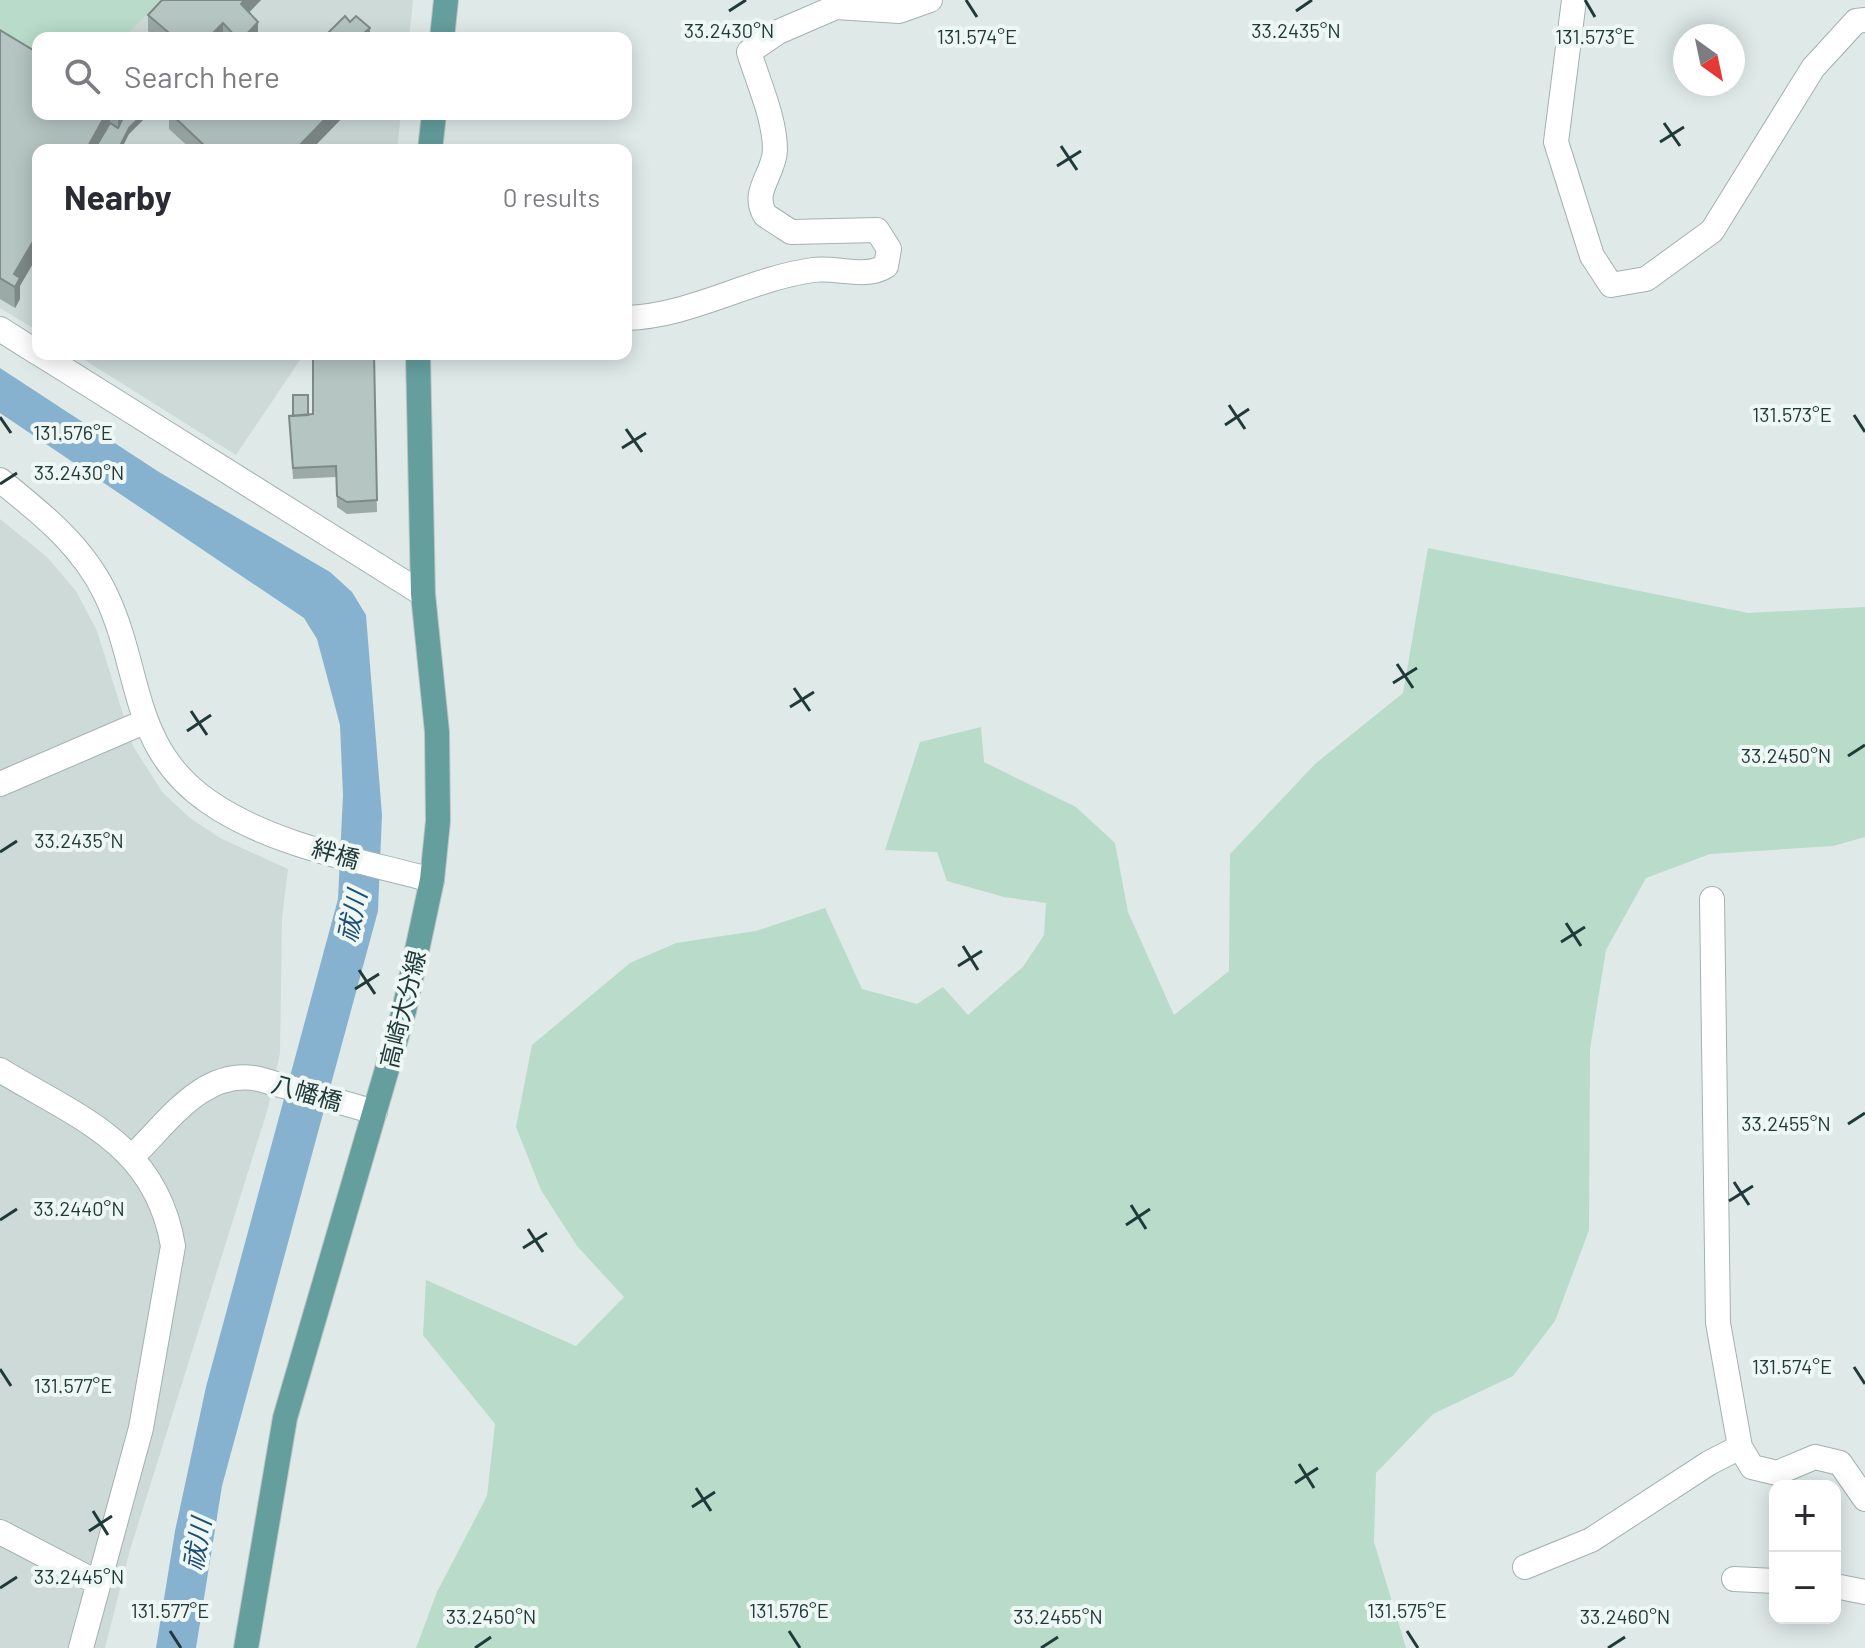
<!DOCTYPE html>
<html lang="en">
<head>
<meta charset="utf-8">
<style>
	:root { --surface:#fff; --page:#f7f7f7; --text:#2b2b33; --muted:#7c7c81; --line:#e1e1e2 }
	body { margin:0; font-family:Barlow,"Noto Sans JP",sans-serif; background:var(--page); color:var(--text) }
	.controls { position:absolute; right:24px; bottom:24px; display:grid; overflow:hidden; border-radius:16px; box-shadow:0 4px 20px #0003 }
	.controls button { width:72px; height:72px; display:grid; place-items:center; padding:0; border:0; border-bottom:2px solid var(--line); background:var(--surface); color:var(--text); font:40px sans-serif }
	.compass { position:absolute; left:1673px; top:24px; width:72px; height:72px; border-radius:50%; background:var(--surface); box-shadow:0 4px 20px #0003; rotate:147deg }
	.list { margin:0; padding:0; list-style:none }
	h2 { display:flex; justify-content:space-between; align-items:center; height:104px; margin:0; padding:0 32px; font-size:34px }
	h2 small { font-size:26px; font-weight:400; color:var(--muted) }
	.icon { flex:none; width:44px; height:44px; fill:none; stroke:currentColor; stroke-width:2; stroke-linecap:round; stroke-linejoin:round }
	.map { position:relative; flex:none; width:1865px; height:1648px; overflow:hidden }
	.search { position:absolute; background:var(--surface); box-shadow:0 4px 20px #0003; left:32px; top:32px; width:600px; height:88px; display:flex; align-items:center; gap:20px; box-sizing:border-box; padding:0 28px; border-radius:16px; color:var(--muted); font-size:30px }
	.panel { position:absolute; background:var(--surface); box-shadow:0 4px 20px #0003; left:32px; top:144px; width:600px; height:216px; border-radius:16px }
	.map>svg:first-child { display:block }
</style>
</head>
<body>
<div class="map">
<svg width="1865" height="1648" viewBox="0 0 1865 1648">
	<rect width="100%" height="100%" fill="#dfeae8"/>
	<path fill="#cddad7" d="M0 0H413L409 38H38V114H401L397 150H38V331L0 308Z
		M75 354H304L236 455Z
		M0 519 47 557 76 591 97 631 133 746 163 793 190 818 220 838 288 869 282 918 280 1053 268 1108 130 1550 105 1648H0Z"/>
	<path fill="#b8dbca" d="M0 0H161L123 38H38V65L0 42Z
		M1428 548 1748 613 1865 607V837L1833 846 1710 854 1646 878 1606 950 1590 1049 1589 1230 1555 1321 1513 1376 1433 1414 1376 1473 1374 1542 1406 1648H416L437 1592 487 1496 495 1424 423 1335 426 1280 576 1346 624 1297 577 1246 541 1190 516 1127 532 1045 630 963 676 943 756 931 825 908 862 989 917 1004 943 987 968 1015 1023 967 1044 935 1046 903 1004 897 947 881 937 852 885 850 920 742 981 727 984 762 1076 807 1115 843 1128 912 1174 1015 1229 971 1230 854 1315 764 1403 693Z"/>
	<path fill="#87b2cf" d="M0 368 159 472 330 572 352 592 366 615 382 815 378 911 222 1486 196 1648H156L175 1531 206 1387 338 899 343 795 340 725 317 639 304 618 0 413Z"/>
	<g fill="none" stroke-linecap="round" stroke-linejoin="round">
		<g stroke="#a2b2b0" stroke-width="26">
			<path id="minor" d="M1574 0 1556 142 1592 256 1611 285 1646 279 1712 231 1813 68 1856 21 1865 20
				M626 318C692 316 749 279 813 270 838 267 866 279 886 266L889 249 877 230 791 232 765 215C751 191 774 175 775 150 775 118 758 82 749 52L778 32 836 7 899 11 930 0
				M0 329 38 353
				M40 354 423 594
				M0 480C41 513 83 546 106 595 142 671 130 748 209 802 273 846 358 860 432 880
				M0 784 144 722
				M1712 899 1718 1323 1740 1447 1752 1467 1777 1473 1815 1457 1840 1463 1865 1499
				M0 1070C79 1118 156 1144 173 1246L141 1428 81 1648
				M133 1156C168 1122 204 1067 259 1079L375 1112
				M0 1532 98 1583
				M1525 1567 1591 1540 1709 1463 1740 1447
				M1734 1579 1775 1581
				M1835 1586 1865 1592"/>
		</g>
		<g stroke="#bcc4c4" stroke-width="26">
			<path id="major" d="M442 38 446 0
				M430 150 434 114
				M246 1648 285 1418 404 1011 432 880 438 821 437 732 423 594 418 354"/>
		</g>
		<use href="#minor" stroke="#fff" stroke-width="24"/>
		<use href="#major" stroke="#649f9e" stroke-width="24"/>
	</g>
	<path fill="#9ba9a7" d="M162 0H261L249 12 258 38H156L148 31V15Z
		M0 30 38 114H149L129 134 38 150 20 286V299L15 308 0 299Z
		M169 114H346L311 150H192L169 129Z
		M374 354 377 512 347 514 337 507 336 477 293 479 289 416 313 414Z"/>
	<path fill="#7e8a88" d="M244 0H261L241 21V4Z
		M258 22V38H243Z
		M223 23V38H208Z
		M370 28V38L364 33Z
		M106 114H110V129L98 150H86Z
		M118 114H123V124L118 134Z
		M143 114H149L129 134 121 150H118L129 128Z
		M330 114H346L311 150H295Z
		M38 233V255L20 286V299L15 308 14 274Z"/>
	<path fill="#b4c5c2" stroke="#7e8a88" stroke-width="2" d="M162 0H244L241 4 258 22 243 38H237L223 23 208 38H175L148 15Z
		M345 16 350 22 356 16 370 28 364 33 369 38H323Z
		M0 30 38 53V114H106L86 150H38V233L14 274 20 278 15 287 0 278Z
		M123 114H143L129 128 118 150H94L110 123 118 128 123 118Z
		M171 114H330L295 150H209Z
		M313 354H374L377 500 347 502 337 496 336 466 293 468 289 416 313 414Z
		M293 395H308V415L293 416Z"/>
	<path fill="none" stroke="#203a39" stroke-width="3" d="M966 0 977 17M1585 0 1595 17M729 11 746 0M1296 11 1312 0M1664 123 1680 146M1660 142 1684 127M1061 146 1077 170M1057 166 1081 151M1229 405 1245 429M1854 415 1865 432M0 417 11 433M1225 425 1249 409M626 429 642 452M622 448 646 433M0 484 17 473M1397 664 1413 688M1393 683 1417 668M794 688 810 711M790 707 814 692M191 711 207 735M187 731 211 715M1848 756 1865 745M0 852 17 841M1566 923 1581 946M1561 942 1585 927M963 946 978 970M958 966 982 951M359 970 375 994M355 989 379 974M1848 1124 1865 1113M1734 1182 1749 1205M1729 1201 1753 1186M1131 1205 1146 1229M0 1220 17 1209M1126 1225 1150 1209M528 1229 543 1252M523 1248 547 1233M1854 1367 1865 1384M0 1369 11 1386M1299 1464 1314 1488M1295 1483 1318 1468M696 1488 711 1511M692 1507 715 1492M93 1511 108 1535M89 1531 112 1516M0 1588 17 1577M170 1631 181 1648M789 1631 800 1648M1407 1631 1418 1648M475 1648 491 1637M1041 1648 1058 1637M1608 1648 1625 1637"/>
	<g text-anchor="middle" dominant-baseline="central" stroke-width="8" stroke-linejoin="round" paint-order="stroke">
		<g font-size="24" fill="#203a39" stroke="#eff7f5">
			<text transform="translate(336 853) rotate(16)">絆橋</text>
			<text transform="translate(402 1009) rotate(-76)">高崎大分線</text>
			<text transform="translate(307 1092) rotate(16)">八幡橋</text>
		</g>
		<g font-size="26" font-style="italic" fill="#1c4f74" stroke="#eff7f5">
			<text transform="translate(351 916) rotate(-78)">祓川</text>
			<text transform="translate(196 1544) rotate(-80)">祓川</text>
		</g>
	</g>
	<g font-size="20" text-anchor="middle" fill="#203a39" stroke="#eff7f5" stroke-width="8" stroke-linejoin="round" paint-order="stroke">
		<text x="729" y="38">33.2430°N</text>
		<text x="1296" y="38">33.2435°N</text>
		<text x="977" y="44">131.574°E</text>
		<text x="1595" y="44">131.573°E</text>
		<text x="1792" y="422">131.573°E</text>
		<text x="73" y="440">131.576°E</text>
		<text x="79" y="480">33.2430°N</text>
		<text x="1786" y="763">33.2450°N</text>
		<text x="79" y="848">33.2435°N</text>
		<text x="1786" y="1131">33.2455°N</text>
		<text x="79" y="1216">33.2440°N</text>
		<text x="1792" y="1374">131.574°E</text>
		<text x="73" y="1393">131.577°E</text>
		<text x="79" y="1584">33.2445°N</text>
		<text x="170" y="1618">131.577°E</text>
		<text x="789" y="1618">131.576°E</text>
		<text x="1407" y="1618">131.575°E</text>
		<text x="491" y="1624">33.2450°N</text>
		<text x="1058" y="1624">33.2455°N</text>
		<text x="1625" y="1624">33.2460°N</text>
	</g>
</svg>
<div class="controls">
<button>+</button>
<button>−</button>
</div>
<svg class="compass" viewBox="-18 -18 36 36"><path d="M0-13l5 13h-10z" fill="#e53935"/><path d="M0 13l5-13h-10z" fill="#7c7c81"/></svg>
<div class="search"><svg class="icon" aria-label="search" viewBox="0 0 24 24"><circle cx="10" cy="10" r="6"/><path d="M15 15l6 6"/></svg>Search here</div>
<section class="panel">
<h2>Nearby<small>0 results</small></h2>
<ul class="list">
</ul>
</section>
</div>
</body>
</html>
